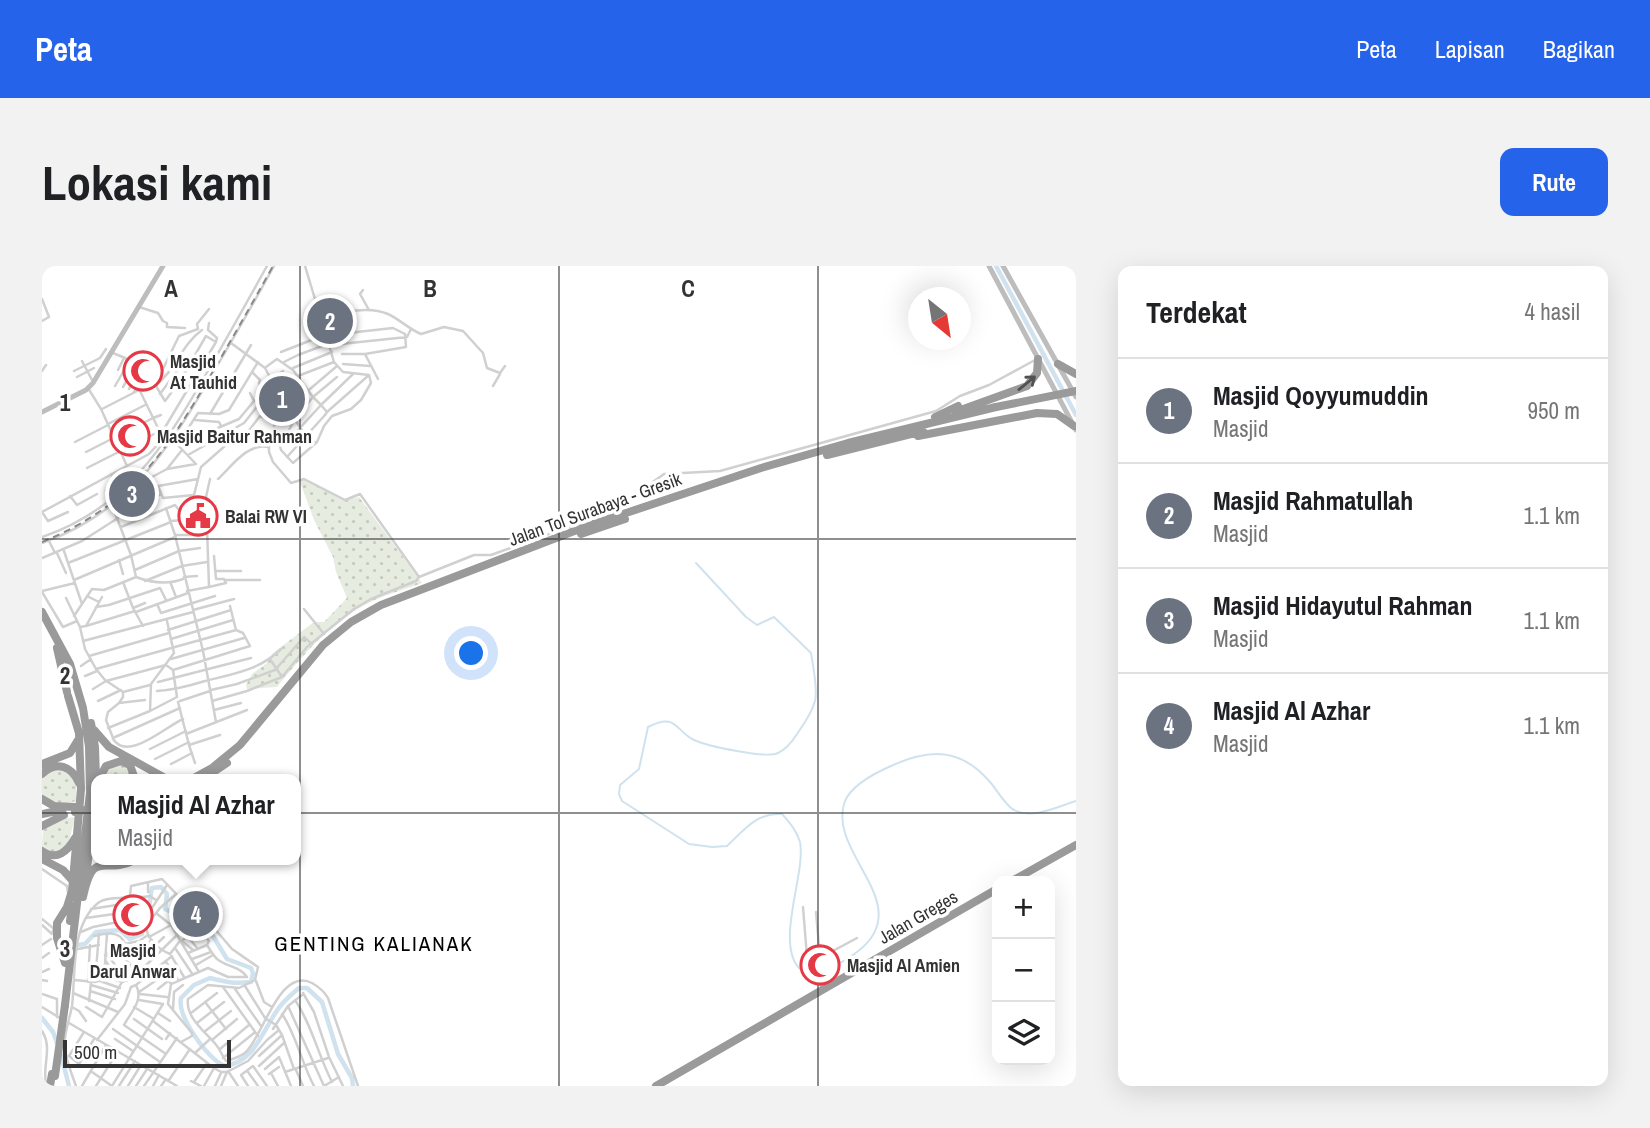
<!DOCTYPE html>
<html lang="id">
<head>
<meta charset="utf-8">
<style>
	:root { --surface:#fff; --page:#f2f2f2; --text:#202124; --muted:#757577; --line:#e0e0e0; --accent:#2563eb }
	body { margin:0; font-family:"Archivo Narrow",sans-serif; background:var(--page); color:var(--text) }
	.controls { position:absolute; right:21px; bottom:21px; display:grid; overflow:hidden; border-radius:14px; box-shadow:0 7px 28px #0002 }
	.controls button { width:63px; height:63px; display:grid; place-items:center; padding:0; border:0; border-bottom:2px solid var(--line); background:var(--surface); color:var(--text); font:35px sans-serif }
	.compass { position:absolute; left:866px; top:21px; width:63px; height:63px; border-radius:50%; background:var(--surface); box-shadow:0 7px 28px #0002; rotate:150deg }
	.scale { position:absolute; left:21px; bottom:18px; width:168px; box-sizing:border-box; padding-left:7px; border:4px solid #333; border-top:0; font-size:19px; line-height:24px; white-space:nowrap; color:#333; -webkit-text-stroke:5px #fff; paint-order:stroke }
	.you { position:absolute; left:430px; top:388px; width:24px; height:24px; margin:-18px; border:5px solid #fff; border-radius:50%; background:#1a73e8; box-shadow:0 0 0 10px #1a73e833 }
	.badge { display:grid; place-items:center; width:46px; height:46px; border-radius:50%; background:var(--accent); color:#fff; font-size:23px; font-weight:700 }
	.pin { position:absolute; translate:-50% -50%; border:4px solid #fff; box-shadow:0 2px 7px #0006 }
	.popup { position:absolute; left:49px; top:508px; width:210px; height:91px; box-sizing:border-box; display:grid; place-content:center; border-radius:14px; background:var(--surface); filter:drop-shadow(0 2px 5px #0005); font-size:23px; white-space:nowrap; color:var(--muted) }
	.popup b { font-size:26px; color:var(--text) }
	.popup::after { content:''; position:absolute; left:50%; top:100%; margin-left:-14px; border:14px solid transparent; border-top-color:var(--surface) }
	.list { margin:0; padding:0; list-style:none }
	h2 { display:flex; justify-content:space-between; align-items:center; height:91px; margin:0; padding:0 28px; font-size:30px }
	h2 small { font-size:23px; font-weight:400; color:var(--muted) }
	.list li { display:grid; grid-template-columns:46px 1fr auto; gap:21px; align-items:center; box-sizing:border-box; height:105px; padding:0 28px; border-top:2px solid var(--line) }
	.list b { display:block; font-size:26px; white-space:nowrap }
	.list p { margin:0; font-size:23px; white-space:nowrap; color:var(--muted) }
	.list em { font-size:23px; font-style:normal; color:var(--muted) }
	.icon { flex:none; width:38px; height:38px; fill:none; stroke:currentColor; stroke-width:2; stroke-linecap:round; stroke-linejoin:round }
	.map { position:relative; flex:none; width:1034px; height:820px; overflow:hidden; border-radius:14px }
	header { display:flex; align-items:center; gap:42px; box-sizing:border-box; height:98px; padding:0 35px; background:var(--accent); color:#fff }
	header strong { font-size:33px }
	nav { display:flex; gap:38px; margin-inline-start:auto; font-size:24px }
	.intro { display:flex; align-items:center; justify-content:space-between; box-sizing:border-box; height:168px; padding:0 42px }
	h1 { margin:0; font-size:49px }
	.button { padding:18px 32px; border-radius:14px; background:var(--accent); color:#fff; font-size:24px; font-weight:700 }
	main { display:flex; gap:42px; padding:0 42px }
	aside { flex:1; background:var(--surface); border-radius:14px; box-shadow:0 7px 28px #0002 }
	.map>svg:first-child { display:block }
</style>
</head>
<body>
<header>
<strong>Peta</strong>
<nav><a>Peta</a><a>Lapisan</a><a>Bagikan</a></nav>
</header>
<div class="intro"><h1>Lokasi kami</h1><a class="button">Rute</a></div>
<main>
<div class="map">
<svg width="1034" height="820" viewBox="0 0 1034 820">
	<defs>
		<pattern id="grass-dots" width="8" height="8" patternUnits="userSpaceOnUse" patternTransform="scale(1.75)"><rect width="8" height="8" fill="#e6ecdf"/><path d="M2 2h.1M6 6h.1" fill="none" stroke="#c6cbc0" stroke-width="1.8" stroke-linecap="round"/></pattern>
	</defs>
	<rect width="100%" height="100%" fill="#fff"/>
	<path fill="url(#grass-dots)" d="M261 212 301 234 317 231 380 317C364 323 348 327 333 334 292 352 263 387 235 421L205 423 204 419 210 408 225 397 231 387 272 356H282L305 332 294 306 291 291 272 254 258 216Z
		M84 498 90 513H58L66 499Z
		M23 503 34 515 35 535 16 539 0 529V509L6 504Z
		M33 551 26 579 14 587 0 581 1 562 14 554Z"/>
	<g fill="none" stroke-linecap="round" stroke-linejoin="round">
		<path stroke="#cfe2ee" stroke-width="2" d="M654 297 704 351 715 359 732 351 769 387C771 399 776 424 773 435 770 447 762 458 755 468 750 476 745 483 736 487 725 493 665 480 652 474 633 465 635 446 606 461L597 503 578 519 577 528 580 535 647 578 670 581 685 580C703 563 714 547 740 548 747 556 755 565 758 576 764 607 734 674 756 701 759 705 765 706 770 708 790 702 805 695 821 681 871 635 784 585 803 535 810 519 833 507 849 500 888 482 919 482 948 516 955 524 964 540 972 544 990 554 1017 540 1034 535"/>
		<path stroke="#cfe2ee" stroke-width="4.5" d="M954 0 1034 149
			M36 679 43 678 54 666 78 664 88 673 100 668C101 651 100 655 107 640 109 635 108 628 110 622L119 621 125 628 123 643 163 662 171 670 185 693 209 702 211 707 209 716C191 718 185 716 168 712L152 719 139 732C135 751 165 791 182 800 211 797 220 767 234 746 240 736 249 729 257 722H265L280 736 296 788 310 812 311 820
			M0 752 11 766 15 777
			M19 789 27 820"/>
		<path stroke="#d0d0d0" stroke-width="2.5" d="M2 0 3 3
			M263 0 292 96
			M321 24 318 28 327 44
			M0 33 7 51 0 55
			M97 41 116 47 121 55 125 57V61L143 62
			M280 52C299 46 326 39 346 48 357 53 367 63 379 68L402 61 421 65 441 87 445 102 458 107 463 100
			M167 57 166 64 175 72 174 76
			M189 77 223 102 231 117 235 129 236 149 227 174V186L231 196 249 217 262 213 303 234 318 228 377 311
			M299 78 365 71 369 63
			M239 86 285 68
			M71 87 102 100 123 135 138 115 164 70 174 76
			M300 88H323L364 81 363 68 351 62 306 67
			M323 88 336 113
			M40 95 50 114
			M242 96 256 89 288 77
			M301 98 328 100
			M224 101 235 93 251 104 271 131 253 153 238 180 239 184 251 197 275 176 282 160 290 150 309 143 319 134 329 117 327 109
			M251 102 290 86
			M76 104 82 92
			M0 105 4 99
			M32 105 58 92 64 83
			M210 106 218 114 217 117 222 128
			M256 110 292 96 301 106 327 109
			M35 111 52 102
			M230 113 241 105
			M111 116 120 105 137 70 156 63 155 58 167 43
			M73 120 88 94
			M113 120C133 105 140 78 160 64
			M451 120 458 108
			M81 121 95 97
			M46 122 59 143 85 200
			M87 123 101 99
			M268 123 295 100
			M98 125 118 166
			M92 126 106 105
			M208 127 212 135
			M118 128 138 101
			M235 129 259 134
			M247 130 258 123
			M235 141 245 142 264 170 274 177
			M60 143 101 122 109 111
			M285 146 327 109
			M168 148 209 79
			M111 152 119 149
			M153 154 177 156 179 160
			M66 158 103 139
			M147 161 156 147 177 148 187 144 216 96
			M131 174 153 197
			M33 176 66 159
			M245 176 279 139 271 131 295 111
			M138 178 197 153 212 135 249 115
			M44 186 111 152
			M146 189 202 157 214 142 233 134
			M245 191 283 149 285 146 279 139 311 108
			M159 201 184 179 205 167 218 150 233 155
			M45 202 122 163 174 76
			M125 203 140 184
			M176 213C190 200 205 177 226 181
			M64 224 74 217 69 208
			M152 229 121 232 116 220 156 213
			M28 230 35 239 55 228
			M70 239 89 289 94 311
			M133 239 137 244 150 245
			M88 242 119 228
			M124 242 133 269 161 385 174 456
			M26 246 6 255 0 246 107 188 118 176
			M151 254 152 229 159 201
			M128 255 159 253
			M79 261 133 239
			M134 269H158
			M0 271C83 243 123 180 164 108 185 72 205 36 225 0
			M7 275 13 287
			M0 277C84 248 126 185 168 112 190 75 211 38 232 0
			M22 285 40 338
			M15 287 24 307
			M0 292 40 275 76 252 110 216V211L125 203 154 198
			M77 294 81 308
			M26 297 129 256
			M93 304 137 285 158 282
			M173 305H199
			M94 311C110 317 125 319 141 313
			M142 311 155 310
			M32 314 133 271
			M184 314H218
			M103 315 140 300 165 296
			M81 316 91 342 101 360
			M129 318 134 331
			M167 321 184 317 182 313H174L172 290
			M0 325 33 317
			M145 325 167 321 164 231 168 213
			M0 326 21 361 35 355
			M45 330 57 336
			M24 332 38 361 43 383 54 403 63 414 81 426V431L77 437
			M115 338 119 347 173 330
			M54 341 67 339 118 322 124 334
			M91 342 103 337
			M262 343 282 368
			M151 344 192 333
			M94 346 146 327
			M32 350 50 323 62 324 94 311
			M44 360 93 345
			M38 361 44 360 60 331
			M126 364 189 344
			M129 373 191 354
			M41 375 151 346
			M47 390 127 367
			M129 393 202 372
			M228 393 240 411
			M124 399 131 404 208 380 201 367 194 364 188 340
			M39 400 49 393
			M54 403 194 364
			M131 404 135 431
			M43 410 55 405
			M116 416 209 392
			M51 423 64 415 124 399
			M169 424 195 418 233 404 262 371 270 378
			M115 425C132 424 147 420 163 415 191 408 218 404 239 383
			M81 426 108 419
			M103 434 77 437 66 446 64 454 71 472 138 442
			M56 435 79 424
			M138 435 168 425
			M170 435 205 425 240 411 265 381 312 343 329 333 374 315 377 311 432 289H449L570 245 622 208 678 205 894 145 918 130 947 119 993 94
			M136 436 147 479 178 469
			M172 444 199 437
			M108 445 109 418 132 387 125 355
			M66 462 108 445 135 431
			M144 468 205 444
			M71 473C86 496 123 461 141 453
			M147 479 153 497
			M108 483 144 465
			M113 493 147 476
			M129 498 150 487
			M0 603 25 620 26 627
			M106 626V617
			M132 638 138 633
			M761 641 765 691 780 722
			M49 643 87 637
			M108 645 125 619
			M774 646 778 692
			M114 647 129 659 157 706
			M44 652 86 646
			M0 653 11 662
			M135 654 160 667 167 675 165 679 146 687
			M0 659 10 668 12 661
			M88 665 86 650 89 620 120 613 143 637 154 641 190 683 216 701 213 714 197 722 166 719 146 733C143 752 165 767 175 780 179 785 180 790 184 795 191 793 199 791 204 786 221 770 238 700 270 717 277 721 282 725 286 732L316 820
			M39 666 51 661 86 654
			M52 670C64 667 78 664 83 678
			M107 671 129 659 145 639
			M140 675 151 684
			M0 679 9 673
			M74 682 96 708
			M133 682 151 709
			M36 683 57 679
			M78 687 97 683 110 674
			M65 688 85 715
			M128 688C116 683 105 673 104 660L118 642 134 628
			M128 688 137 676 146 671 156 683
			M63 689 82 678 97 675 106 669
			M130 691 142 711
			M0 692 7 687
			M150 693 169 686
			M63 694 74 710
			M766 695 774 694 815 672
			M124 696 136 714
			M154 699 171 689
			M90 701 122 671
			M117 702 129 718
			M0 706 7 703
			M68 712 80 716 91 712 134 670
			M62 713 65 668
			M0 714 5 715
			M33 714 53 716 80 707
			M58 715 78 722
			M214 715 222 736 230 741
			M46 716 48 679
			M53 716 57 668
			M49 719 76 727
			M94 719 130 690
			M203 720 223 752 234 759 240 769 252 803
			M181 721 216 770
			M116 723 126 715
			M193 723 219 760
			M48 725 73 733
			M97 726 122 709
			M31 727 76 746
			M261 727 272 746 287 791 301 820
			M0 728 15 733V751
			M98 728 125 731
			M97 734 121 738
			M253 734C270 759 276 789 290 816
			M47 735 49 717
			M163 736 184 763
			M126 738 129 718 166 702 186 711H205C199 701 185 701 175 693 171 689 168 684 165 679
			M126 738 150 767V770L139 776
			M246 740 282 820
			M0 741 18 752
			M30 741 37 745 44 755
			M44 741 60 751 80 716
			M92 741 112 753
			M131 744 132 726 141 719
			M116 747 128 755
			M149 747 175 727
			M240 748C253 766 260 798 272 820
			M92 753 120 773
			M111 755 172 802 179 806H185
			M27 757 135 820
			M155 757 182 736
			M71 763 118 796
			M231 763 246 740 260 729
			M0 765C11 782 0 800 4 817L1 820
			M162 766 189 745
			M73 773 91 785
			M124 773 128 767
			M55 774 83 738 89 721 94 719C102 734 89 746 82 759L124 788
			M170 774 195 753
			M178 783 207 759
			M153 787 168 773
			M27 790 37 798 52 773
			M27 790 42 766
			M217 790 240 769
			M181 792 212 767
			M217 800 243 776
			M223 803 237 791 249 820
			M254 804 261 820
			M186 805 196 820
			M50 806 70 820
			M206 806 216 820
			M243 806 286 792
			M229 807 236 820
			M227 808 237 801
			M127 814 148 783
			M149 815 159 820
			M152 816 165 797
			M34 820C29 806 21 787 23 772 24 762 28 751 30 740 34 708 28 660 56 637 65 629 95 633 108 630L114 634
			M40 820 64 779
			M54 820 76 785
			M70 820 121 738
			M77 820 93 795
			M86 820 99 799
			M94 820 105 803
			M102 820 135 772
			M111 820 117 809
			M119 820 124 813
			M162 820 172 802
			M173 820 179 807
			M179 820 185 806 206 795 225 774 237 764
			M206 820 199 809 211 800 225 820
			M282 820 297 811"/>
		<path stroke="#bdbdbd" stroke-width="5" d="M947 0 1034 164
			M961 0 1034 131
			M0 146 44 124 51 117 121 0"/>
		<path stroke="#9a9a9a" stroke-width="8" d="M1016 98 1034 108
			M913 146 985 120 995 107 996 93
			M893 151 916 140
			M876 170 995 147 1015 148 1032 160
			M785 189 881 165
			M539 268 583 253
			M0 346 28 398 41 442 47 481 48 527 23 739
			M15 382 25 426
			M49 457 53 481 54 513
			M52 464 67 481 123 512 131 513
			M0 498 28 487 36 474
			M0 508C14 494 30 500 37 517
			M57 513 64 500 79 495 88 499 93 513
			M150 513 170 502 198 479 281 379 309 356 339 339 548 259 719 202 806 177 954 141
			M161 513 185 497
			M0 533 12 540 33 541
			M0 548 20 544
			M0 560 22 549
			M0 585C15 595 25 586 33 572
			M0 593 21 604 30 614
			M44 611 54 527
			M970 615 1034 579
			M41 631C52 581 61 610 93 594
			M28 655 30 640
			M23 697 15 672V657L25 641 30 625 39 523 37 467 26 430
			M8 820 10 808
			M614 820 955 623"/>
		<path stroke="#888" stroke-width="2" stroke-dasharray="7 5" stroke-linecap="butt" d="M0 276C89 240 124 186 170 107 191 71 211 36 231 0"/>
		<path stroke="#9a9a9a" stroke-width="8" d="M954 141 1034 125
			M33 546 54 542
			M13 810 23 739"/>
	</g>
	<defs><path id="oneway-shaft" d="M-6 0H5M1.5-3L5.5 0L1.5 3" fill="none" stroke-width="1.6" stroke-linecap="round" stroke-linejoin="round" transform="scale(1.75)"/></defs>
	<use stroke="#525252" href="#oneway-shaft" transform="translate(985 117) rotate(-39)"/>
	<path fill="none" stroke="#333" stroke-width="2" stroke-opacity="0.55" d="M258 0V820M517 0V820M776 0V820M0 273H1034M0 547H1034"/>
	<defs>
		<g id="mosque-ring" transform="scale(2.0125)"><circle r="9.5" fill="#fff" stroke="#e63946" stroke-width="1.5"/><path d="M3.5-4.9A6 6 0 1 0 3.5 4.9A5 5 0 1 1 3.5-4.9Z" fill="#e63946"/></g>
		<g id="civic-ring" transform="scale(2.0125)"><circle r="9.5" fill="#fff" stroke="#e63946" stroke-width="1.5"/><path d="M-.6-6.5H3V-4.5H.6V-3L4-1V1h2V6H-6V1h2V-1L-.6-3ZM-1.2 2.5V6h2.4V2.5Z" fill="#e63946"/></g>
	</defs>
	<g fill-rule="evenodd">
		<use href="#mosque-ring" x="101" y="105"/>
		<use href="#mosque-ring" x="88" y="170"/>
		<use href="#civic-ring" x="156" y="250"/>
		<use href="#mosque-ring" x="91" y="649"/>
		<use href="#mosque-ring" x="778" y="699"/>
	</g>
	<g text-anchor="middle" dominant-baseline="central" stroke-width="7" stroke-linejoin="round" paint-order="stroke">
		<g font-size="18" font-weight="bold" fill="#333" stroke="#fff" text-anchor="start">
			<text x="128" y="95">Masjid<tspan x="128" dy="21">At Tauhid</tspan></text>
			<text x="115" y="170">Masjid Baitur Rahman</text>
			<text x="183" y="250">Balai RW VI</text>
			<text x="91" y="684" text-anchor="middle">Masjid<tspan x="91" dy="21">Darul Anwar</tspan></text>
			<text x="805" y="699">Masjid Al Amien</text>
		</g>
		<g font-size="18" fill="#333" stroke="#fff">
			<text transform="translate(553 243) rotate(-20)">Jalan Tol Surabaya - Gresik</text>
			<text transform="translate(876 651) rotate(-30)">Jalan Greges</text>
		</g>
		<g font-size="21" letter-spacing="2" fill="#000" stroke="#fff">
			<text x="332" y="677">GENTING KALIANAK</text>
		</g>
	</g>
	<g font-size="23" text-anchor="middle" font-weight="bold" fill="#333" stroke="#fff" stroke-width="7" stroke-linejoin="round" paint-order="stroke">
		<text x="129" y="31">A</text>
		<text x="388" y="31">B</text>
		<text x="646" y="31">C</text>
		<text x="23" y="145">1</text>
		<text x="23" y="418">2</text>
		<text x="23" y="691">3</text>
	</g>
</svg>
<div class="controls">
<button>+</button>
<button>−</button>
<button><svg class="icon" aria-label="layers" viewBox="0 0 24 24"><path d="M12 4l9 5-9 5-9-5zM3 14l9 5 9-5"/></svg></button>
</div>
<svg class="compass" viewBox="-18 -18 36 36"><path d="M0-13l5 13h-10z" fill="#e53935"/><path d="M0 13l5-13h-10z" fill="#757577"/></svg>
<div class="scale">500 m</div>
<div class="you"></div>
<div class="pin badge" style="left:240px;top:133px;background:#6b7280">1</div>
<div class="pin badge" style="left:288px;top:55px;background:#6b7280">2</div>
<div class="pin badge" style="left:90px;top:228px;background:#6b7280">3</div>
<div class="pin badge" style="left:154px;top:648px;background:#6b7280">4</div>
<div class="popup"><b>Masjid Al Azhar</b>Masjid</div>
</div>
<aside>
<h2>Terdekat<small>4 hasil</small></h2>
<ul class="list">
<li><span class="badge" style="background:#6b7280">1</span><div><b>Masjid Qoyyumuddin</b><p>Masjid</p></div><em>950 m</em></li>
<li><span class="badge" style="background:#6b7280">2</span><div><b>Masjid Rahmatullah</b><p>Masjid</p></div><em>1.1 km</em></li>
<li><span class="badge" style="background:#6b7280">3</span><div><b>Masjid Hidayutul Rahman</b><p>Masjid</p></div><em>1.1 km</em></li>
<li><span class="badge" style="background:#6b7280">4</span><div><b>Masjid Al Azhar</b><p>Masjid</p></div><em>1.1 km</em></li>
</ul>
</aside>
</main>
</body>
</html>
